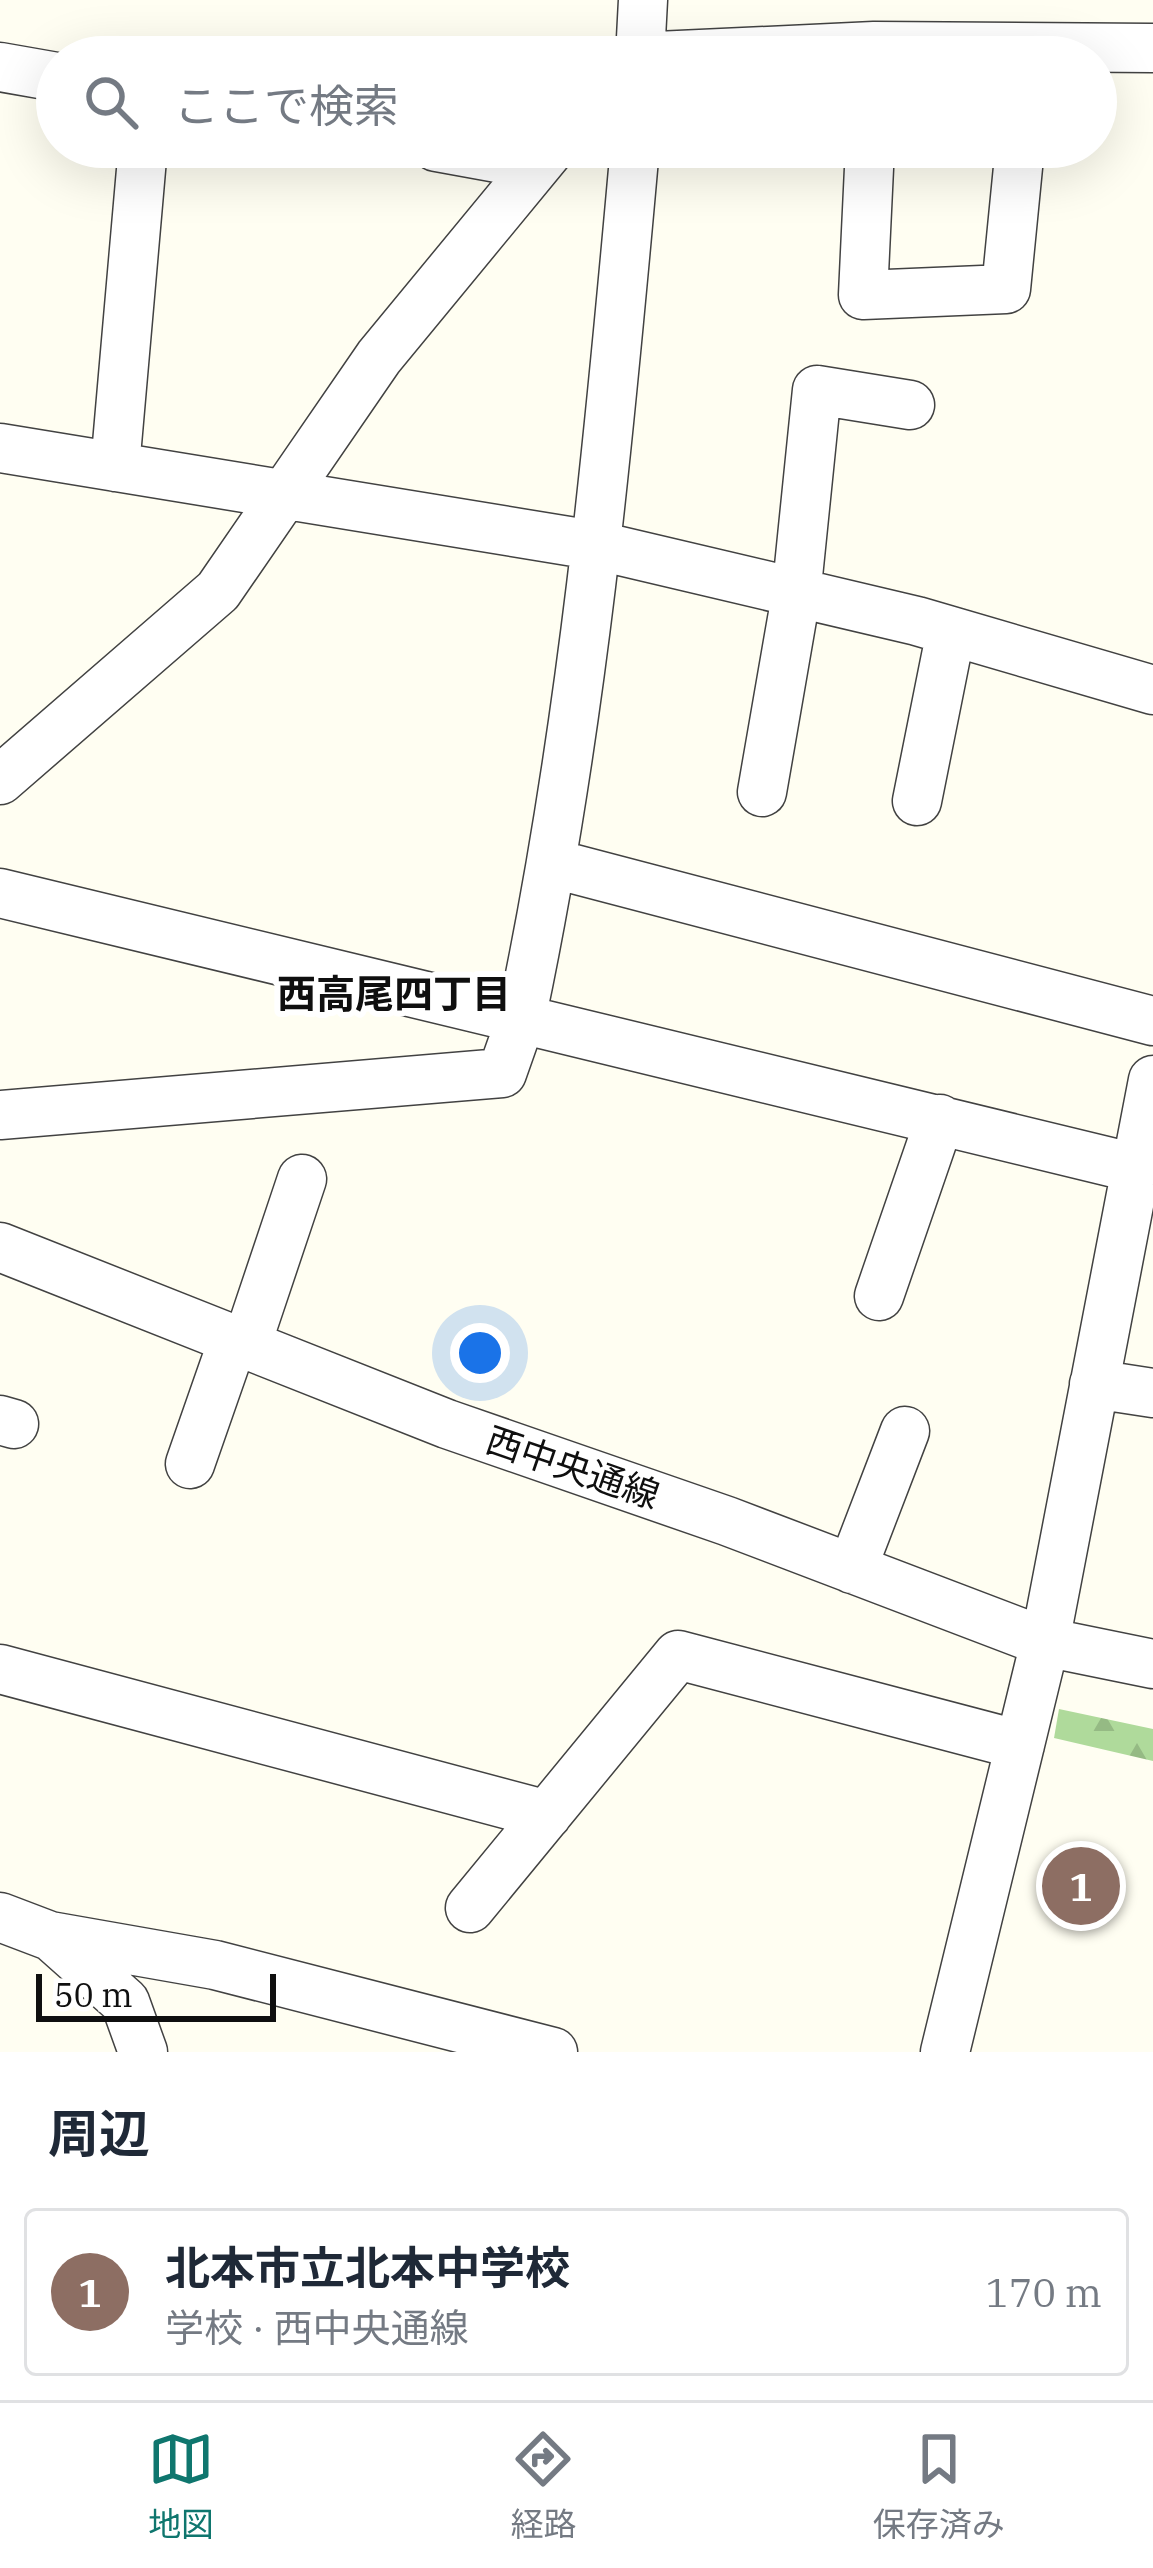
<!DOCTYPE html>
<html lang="ja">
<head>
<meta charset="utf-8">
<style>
	:root { --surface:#fff; --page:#f6f6f7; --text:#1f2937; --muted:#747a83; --line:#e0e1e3; --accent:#0f766e }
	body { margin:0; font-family:"IBM Plex Serif","Noto Sans JP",serif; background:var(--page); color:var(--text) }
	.scale { position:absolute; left:36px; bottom:30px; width:240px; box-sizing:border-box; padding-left:12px; border:6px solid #0f0f0f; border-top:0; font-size:33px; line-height:42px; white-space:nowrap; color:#0f0f0f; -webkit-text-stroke:9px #fff; paint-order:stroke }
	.you { position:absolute; left:480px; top:1353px; width:42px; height:42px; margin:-30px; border:9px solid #fff; border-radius:50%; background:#1a73e8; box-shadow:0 0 0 18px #1a73e833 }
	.badge { display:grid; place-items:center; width:78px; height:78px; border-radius:50%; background:var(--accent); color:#fff; font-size:39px; font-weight:700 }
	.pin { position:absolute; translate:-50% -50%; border:6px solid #fff; box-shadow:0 3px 12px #0006 }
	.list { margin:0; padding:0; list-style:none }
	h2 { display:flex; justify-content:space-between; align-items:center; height:156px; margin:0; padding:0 48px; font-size:51px }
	h2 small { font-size:39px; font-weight:400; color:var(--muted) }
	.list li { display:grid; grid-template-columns:78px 1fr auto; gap:36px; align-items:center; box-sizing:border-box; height:168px; margin:0 24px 24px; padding:0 24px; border:3px solid var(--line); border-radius:12px }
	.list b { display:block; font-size:45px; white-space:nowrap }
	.list p { margin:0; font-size:39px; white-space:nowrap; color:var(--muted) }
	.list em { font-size:39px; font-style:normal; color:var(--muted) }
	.icon { flex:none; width:66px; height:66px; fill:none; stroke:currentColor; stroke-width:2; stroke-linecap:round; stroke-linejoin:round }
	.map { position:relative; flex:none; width:1153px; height:2052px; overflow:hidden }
	.search { position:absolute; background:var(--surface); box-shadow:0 12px 48px #0002; left:36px; right:36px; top:36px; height:132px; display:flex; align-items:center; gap:30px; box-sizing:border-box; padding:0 42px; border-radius:66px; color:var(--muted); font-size:45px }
	.sheet { height:348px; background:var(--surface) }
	nav { display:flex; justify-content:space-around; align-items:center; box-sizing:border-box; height:168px; border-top:3px solid var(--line); background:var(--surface); font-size:33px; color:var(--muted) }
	nav a { display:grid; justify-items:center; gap:6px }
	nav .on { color:var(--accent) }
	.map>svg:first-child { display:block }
</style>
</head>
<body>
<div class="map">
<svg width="1153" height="2052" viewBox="0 0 1153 2052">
	<defs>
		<pattern id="forest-firs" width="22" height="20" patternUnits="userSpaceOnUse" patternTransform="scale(3)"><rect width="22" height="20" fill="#afda9b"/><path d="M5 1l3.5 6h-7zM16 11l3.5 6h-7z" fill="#95ba84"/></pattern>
	</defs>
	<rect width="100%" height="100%" fill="#fffef2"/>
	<path fill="url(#forest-firs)" d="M1059 1709 1153 1729V1761L1054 1738Z"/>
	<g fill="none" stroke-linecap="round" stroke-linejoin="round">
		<g stroke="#424242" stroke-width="51">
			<path id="minor" d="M635 57 874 46 1153 48
				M640 57 643 0
				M0 67 57 77
				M436 147 536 165
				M635 147C609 440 582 731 521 1019L1135 1168
				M870 147 863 295 1006 289 1020 147
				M0 448 599 546 917 621 1153 690
				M115 467 143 147
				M0 780 218 591 379 357 552 147
				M762 792 796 596 817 390 910 405
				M917 801 951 631
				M551 863 1153 1021
				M0 893 521 1019 502 1073 0 1115
				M0 1247 447 1424 727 1521 1045 1642 1153 1664
				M879 1296 940 1119
				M247 1343 302 1179
				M1094 1384 1153 1393
				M0 1420 14 1424
				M190 1464 234 1338
				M852 1569 905 1431
				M0 1669 547 1815
				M470 1908 678 1655 1020 1745
				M0 1917 50 1936 215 1965 553 2052
				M52 1937 125 2002 143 2052
				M945 2052 1045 1642 1153 1080"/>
		</g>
		<use href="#minor" stroke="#fff" stroke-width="48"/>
	</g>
	<g text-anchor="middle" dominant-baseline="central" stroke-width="12" stroke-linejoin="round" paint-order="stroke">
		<g font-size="36" fill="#0f0f0f" stroke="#fff">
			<text transform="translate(573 1467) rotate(19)">西中央通線</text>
		</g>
		<g font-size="39" font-weight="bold" fill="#0f0f0f" stroke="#fff">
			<text x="394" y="993">西高尾四丁目</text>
		</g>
	</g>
</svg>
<div class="scale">50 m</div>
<div class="you"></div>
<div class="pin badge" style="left:1081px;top:1886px;background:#8d6e63">1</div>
<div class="search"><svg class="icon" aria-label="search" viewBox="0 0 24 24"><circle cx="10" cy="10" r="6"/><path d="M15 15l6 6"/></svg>ここで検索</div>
</div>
<section class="sheet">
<h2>周辺<small></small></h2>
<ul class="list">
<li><span class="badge" style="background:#8d6e63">1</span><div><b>北本市立北本中学校</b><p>学校 · 西中央通線</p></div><em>170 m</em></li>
</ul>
</section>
<nav>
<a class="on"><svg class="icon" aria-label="map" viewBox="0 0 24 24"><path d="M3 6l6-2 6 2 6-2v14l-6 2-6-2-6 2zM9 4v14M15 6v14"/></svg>地図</a>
<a><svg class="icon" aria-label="directions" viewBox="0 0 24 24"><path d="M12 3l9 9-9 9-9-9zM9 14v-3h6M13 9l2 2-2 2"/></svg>経路</a>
<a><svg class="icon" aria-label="saved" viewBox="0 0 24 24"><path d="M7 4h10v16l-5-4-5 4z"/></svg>保存済み</a>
</nav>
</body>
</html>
